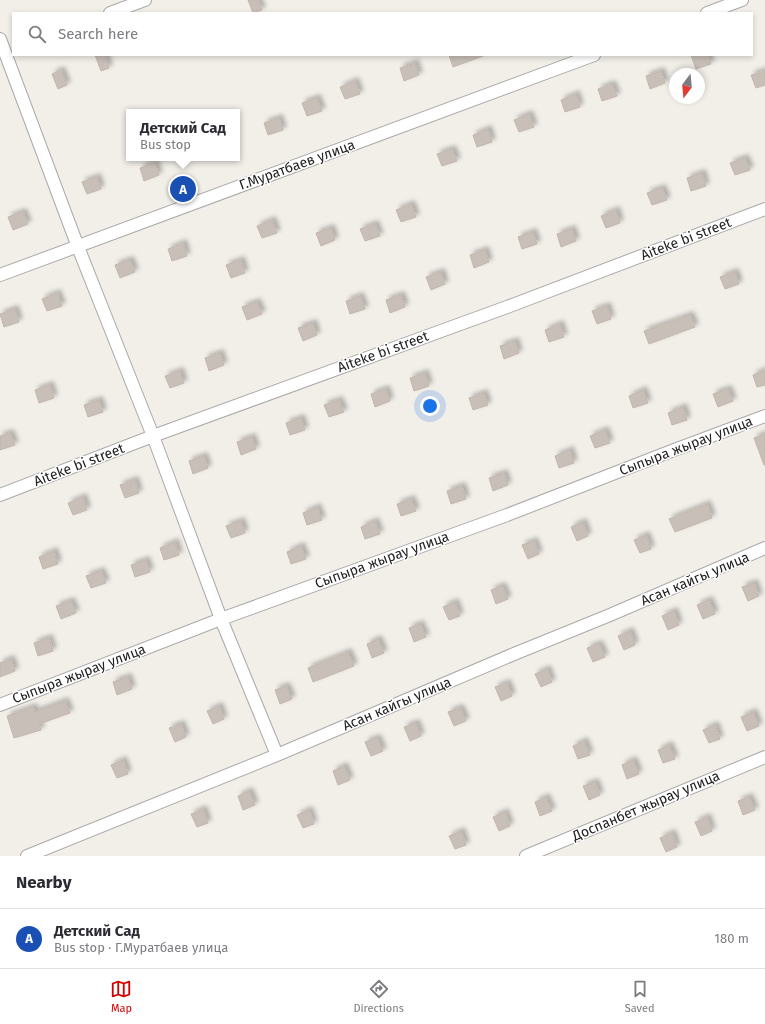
<!DOCTYPE html>
<html lang="en">
<head>
<meta charset="utf-8">
<style>
	:root { --surface:#fff; --page:#f7f7f7; --text:#2b2b33; --muted:#7c7c81; --line:#e1e1e2; --accent:#d40000 }
	body { margin:0; font-family:"Fira Sans",sans-serif; background:var(--page); color:var(--text) }
	.compass { position:absolute; left:669px; top:68px; width:36px; height:36px; border-radius:50%; background:var(--surface); box-shadow:0 2px 6px #0003; rotate:196deg }
	.you { position:absolute; left:430px; top:406px; width:14px; height:14px; margin:-10px; border:3px solid #fff; border-radius:50%; background:#1a73e8; box-shadow:0 0 0 6px #1a73e833 }
	.badge { display:grid; place-items:center; width:26px; height:26px; border-radius:50%; background:var(--accent); color:#fff; font-size:13px; font-weight:700 }
	.pin { position:absolute; translate:-50% -50%; border:2px solid #fff; box-shadow:0 1px 4px #0006 }
	.popup { position:absolute; left:126px; top:109px; width:114px; height:52px; box-sizing:border-box; display:grid; place-content:center; border-radius:0px; background:var(--surface); filter:drop-shadow(0 1px 3px #0005); font-size:13px; white-space:nowrap; color:var(--muted) }
	.popup b { font-size:15px; color:var(--text) }
	.popup::after { content:''; position:absolute; left:50%; top:100%; margin-left:-8px; border:8px solid transparent; border-top-color:var(--surface) }
	.list { margin:0; padding:0; list-style:none }
	h2 { display:flex; justify-content:space-between; align-items:center; height:52px; margin:0; padding:0 16px; font-size:17px }
	h2 small { font-size:13px; font-weight:400; color:var(--muted) }
	.list li { display:grid; grid-template-columns:26px 1fr auto; gap:12px; align-items:center; box-sizing:border-box; height:60px; padding:0 16px; border-top:1px solid var(--line) }
	.list b { display:block; font-size:15px; white-space:nowrap }
	.list p { margin:0; font-size:13px; white-space:nowrap; color:var(--muted) }
	.list em { font-size:13px; font-style:normal; color:var(--muted) }
	.icon { flex:none; width:22px; height:22px; fill:none; stroke:currentColor; stroke-width:2; stroke-linecap:round; stroke-linejoin:round }
	.map { position:relative; flex:none; width:765px; height:856px; overflow:hidden }
	.search { position:absolute; background:var(--surface); box-shadow:0 2px 6px #0003; left:12px; right:12px; top:12px; height:44px; display:flex; align-items:center; gap:10px; box-sizing:border-box; padding:0 14px; border-radius:0px; color:var(--muted); font-size:15px }
	.sheet { height:112px; background:var(--surface) }
	nav { display:flex; justify-content:space-around; align-items:center; box-sizing:border-box; height:56px; border-top:1px solid var(--line); background:var(--surface); font-size:11px; color:var(--muted) }
	nav a { display:grid; justify-items:center; gap:2px }
	nav .on { color:var(--accent) }
	.map>svg:first-child { display:block }
</style>
</head>
<body>
<div class="map">
<svg width="765" height="856" viewBox="0 0 765 856">
	<defs>
		<filter id="shadow"><feDropShadow dx="3.5" dy="-3.5" stdDeviation="2" flood-color="#0004"/></filter>
	</defs>
	<rect width="100%" height="100%" fill="#f2efe9"/>
	<path fill="#c7bfb8" stroke="#c4b6ab" filter="url(#shadow)" d="M248 0H258L262 10 253 13Z
		M95 55H105L109 68 101 71Z
		M449 55H483V56L453 67Z
		M691 55H708L711 64 696 69Z
		M415 63 419 75 404 81 400 68Z
		M61 70 67 85 58 89 52 74Z
		M661 71 665 83 650 89 646 76Z
		M765 71V85L756 88 751 75Z
		M355 81 360 94 345 99 340 87Z
		M612 84 617 96 602 101 598 89Z
		M576 94 580 107 565 112 561 100Z
		M317 98 322 111 307 116 302 103Z
		M529 114 534 127 519 132 514 120Z
		M279 118 283 130 268 135 264 123Z
		M488 129 492 142 477 147 473 135Z
		M452 149 457 161 442 166 437 154Z
		M745 158 750 170 735 175 730 163Z
		M155 163 159 175 144 181 140 168Z
		M702 173 706 186 691 191 687 178Z
		M97 177 101 189 87 194 82 182Z
		M662 188 667 200 652 205 647 193Z
		M411 204 416 217 401 222 396 210Z
		M616 210 620 223 606 228 601 216Z
		M23 212 28 224 13 230 8 217Z
		M272 220 277 233 262 238 257 226Z
		M375 224 380 236 365 241 360 229Z
		M331 228 335 240 321 246 316 233Z
		M572 229 576 241 561 247 557 234Z
		M533 232 537 244 522 249 518 237Z
		M183 243 187 256 172 261 168 249Z
		M485 250 489 262 474 268 470 255Z
		M130 260 135 272 120 278 115 265Z
		M241 260 245 273 231 278 226 265Z
		M441 272 445 284 431 290 426 277Z
		M735 272 739 284 725 289 720 277Z
		M57 293 62 306 47 311 42 299Z
		M401 295 405 307 390 313 386 300Z
		M360 296 365 309 350 314 346 301Z
		M257 302 262 314 247 320 242 307Z
		M607 306 611 319 597 324 592 311Z
		M15 309 19 322 4 327 0 314Z
		M690 315 695 327 649 344 644 331Z
		M313 323 317 335 303 341 298 328Z
		M560 324 564 337 549 342 545 330Z
		M515 341 519 353 504 359 500 346Z
		M220 353 224 365 209 371 205 358Z
		M765 370V385L757 387 753 375Z
		M180 371 184 383 170 388 165 376Z
		M425 373 429 386 414 391 410 378Z
		M50 385 54 398 39 403 35 390Z
		M386 389 390 401 375 407 371 394Z
		M728 389 733 401 718 407 713 394Z
		M643 390 648 403 633 408 629 396Z
		M484 393 488 405 473 410 469 398Z
		M99 400 103 412 88 417 84 405Z
		M339 400 344 412 329 417 324 405Z
		M683 407 687 420 672 425 668 413Z
		M301 418 305 430 290 435 286 423Z
		M605 430 610 443 595 448 590 436Z
		M10 433 15 445 0 450V436Z
		M765 434V465H764L754 438Z
		M252 437 256 449 241 455 237 442Z
		M570 450 574 463 559 468 555 456Z
		M204 456 208 468 193 474 189 461Z
		M504 473 508 485 493 491 489 478Z
		M135 480 139 493 125 498 120 485Z
		M462 486 466 499 451 504 447 491Z
		M83 497 87 510 73 515 68 503Z
		M411 499 416 511 401 516 397 504Z
		M707 504 712 518 675 532 669 519Z
		M317 507 322 520 307 525 303 513Z
		M241 521 245 533 231 538 226 526Z
		M375 521 380 534 365 539 361 527Z
		M583 522 588 536 577 541 571 527Z
		M646 535 651 549 640 553 634 540Z
		M534 541 539 554 528 559 522 545Z
		M175 542 179 555 164 560 160 548Z
		M301 546 306 559 291 564 287 552Z
		M54 551 58 564 43 569 39 557Z
		M146 560 150 572 135 577 131 565Z
		M101 571 106 583 91 588 86 576Z
		M754 583 759 596 748 601 742 587Z
		M502 586 508 599 496 604 491 590Z
		M709 600 715 614 703 619 697 605Z
		M71 601 76 613 61 619 56 606Z
		M455 602 460 616 449 620 443 607Z
		M674 611 679 625 668 630 662 616Z
		M420 624 426 637 414 642 409 628Z
		M630 631 635 645 624 650 618 636Z
		M49 638 53 651 38 656 34 643Z
		M378 639 384 653 372 658 367 644Z
		M599 644 605 657 593 662 587 648Z
		M348 652 354 666 313 682 308 668Z
		M11 659 15 671 0 677V663Z
		M547 669 552 682 541 687 535 674Z
		M128 677 132 689 117 695 113 682Z
		M507 683 512 696 501 701 495 687Z
		M286 686 292 699 280 704 275 690Z
		M65 701 70 713 39 724 41 730 14 738 7 716 33 707 35 712Z
		M219 706 224 719 213 724 207 711Z
		M460 708 466 721 454 726 448 712Z
		M753 712 759 726 747 731 741 717Z
		M416 723 421 736 410 741 404 727Z
		M181 724 186 737 175 742 169 728Z
		M715 725 720 739 709 743 703 730Z
		M377 738 383 751 371 756 365 742Z
		M584 741 590 755 578 759 573 746Z
		M669 745 675 759 663 763 658 750Z
		M123 760 128 774 117 778 111 765Z
		M633 760 639 774 627 779 622 765Z
		M344 766 350 780 338 785 333 771Z
		M595 782 600 795 589 800 583 786Z
		M249 791 255 805 243 810 238 796Z
		M546 797 552 811 540 816 535 802Z
		M749 797 755 810 743 815 738 801Z
		M203 809 208 823 197 827 191 814Z
		M309 810 314 824 303 828 297 815Z
		M505 812 510 826 499 831 493 817Z
		M707 817 712 831 701 836 695 822Z
		M461 831 466 845 455 849 449 836Z
		M672 833 677 847 666 852 660 838Z"/>
	<g fill="none" stroke-linecap="round" stroke-linejoin="round">
		<g stroke="#a9a9a9" stroke-width="14">
			<path id="minor" d="M110 13 145 0
				M707 13 742 0
				M0 39 78 247 153 436 221 619 277 755
				M0 275 594 55
				M0 495 153 436 507 307 765 209
				M0 705 221 619 507 515 674 450 765 416
				M27 856 277 755 514 654 610 615 765 548
				M526 856 765 757"/>
		</g>
		<use href="#minor" stroke="#fff" stroke-width="12"/>
	</g>
	<g text-anchor="middle" dominant-baseline="central" stroke-width="3" stroke-linejoin="round" paint-order="stroke">
		<g font-size="14" fill="#222" stroke="#fff">
			<text transform="translate(297 165) rotate(-20)">Г.Муратбаев улица</text>
			<text transform="translate(686 239) rotate(-21)">Aiteke bi street</text>
			<text transform="translate(383 352) rotate(-20)">Aiteke bi street</text>
			<text transform="translate(686 446) rotate(-21)">Сыпыра жырау улица</text>
			<text transform="translate(79 465) rotate(-21)">Aiteke bi street</text>
			<text transform="translate(382 560) rotate(-20)">Сыпыра жырау улица</text>
			<text transform="translate(695 579) rotate(-23)">Асан кайгы улица</text>
			<text transform="translate(79 674) rotate(-21)">Сыпыра жырау улица</text>
			<text transform="translate(397 704) rotate(-23)">Асан кайгы улица</text>
			<text transform="translate(646 806) rotate(-23)">Доспанбет жырау улица</text>
		</g>
	</g>
</svg>
<svg class="compass" viewBox="-18 -18 36 36"><path d="M0-13l5 13h-10z" fill="#e53935"/><path d="M0 13l5-13h-10z" fill="#7c7c81"/></svg>
<div class="you"></div>
<div class="pin badge" style="left:183px;top:189px;background:#1a4fb4">A</div>
<div class="popup"><b>Детский Сад</b>Bus stop</div>
<div class="search"><svg class="icon" aria-label="search" viewBox="0 0 24 24"><circle cx="10" cy="10" r="6"/><path d="M15 15l6 6"/></svg>Search here</div>
</div>
<section class="sheet">
<h2>Nearby<small></small></h2>
<ul class="list">
<li><span class="badge" style="background:#1a4fb4">A</span><div><b>Детский Сад</b><p>Bus stop · Г.Муратбаев улица</p></div><em>180 m</em></li>
</ul>
</section>
<nav>
<a class="on"><svg class="icon" aria-label="map" viewBox="0 0 24 24"><path d="M3 6l6-2 6 2 6-2v14l-6 2-6-2-6 2zM9 4v14M15 6v14"/></svg>Map</a>
<a><svg class="icon" aria-label="directions" viewBox="0 0 24 24"><path d="M12 3l9 9-9 9-9-9zM9 14v-3h6M13 9l2 2-2 2"/></svg>Directions</a>
<a><svg class="icon" aria-label="saved" viewBox="0 0 24 24"><path d="M7 4h10v16l-5-4-5 4z"/></svg>Saved</a>
</nav>
</body>
</html>
